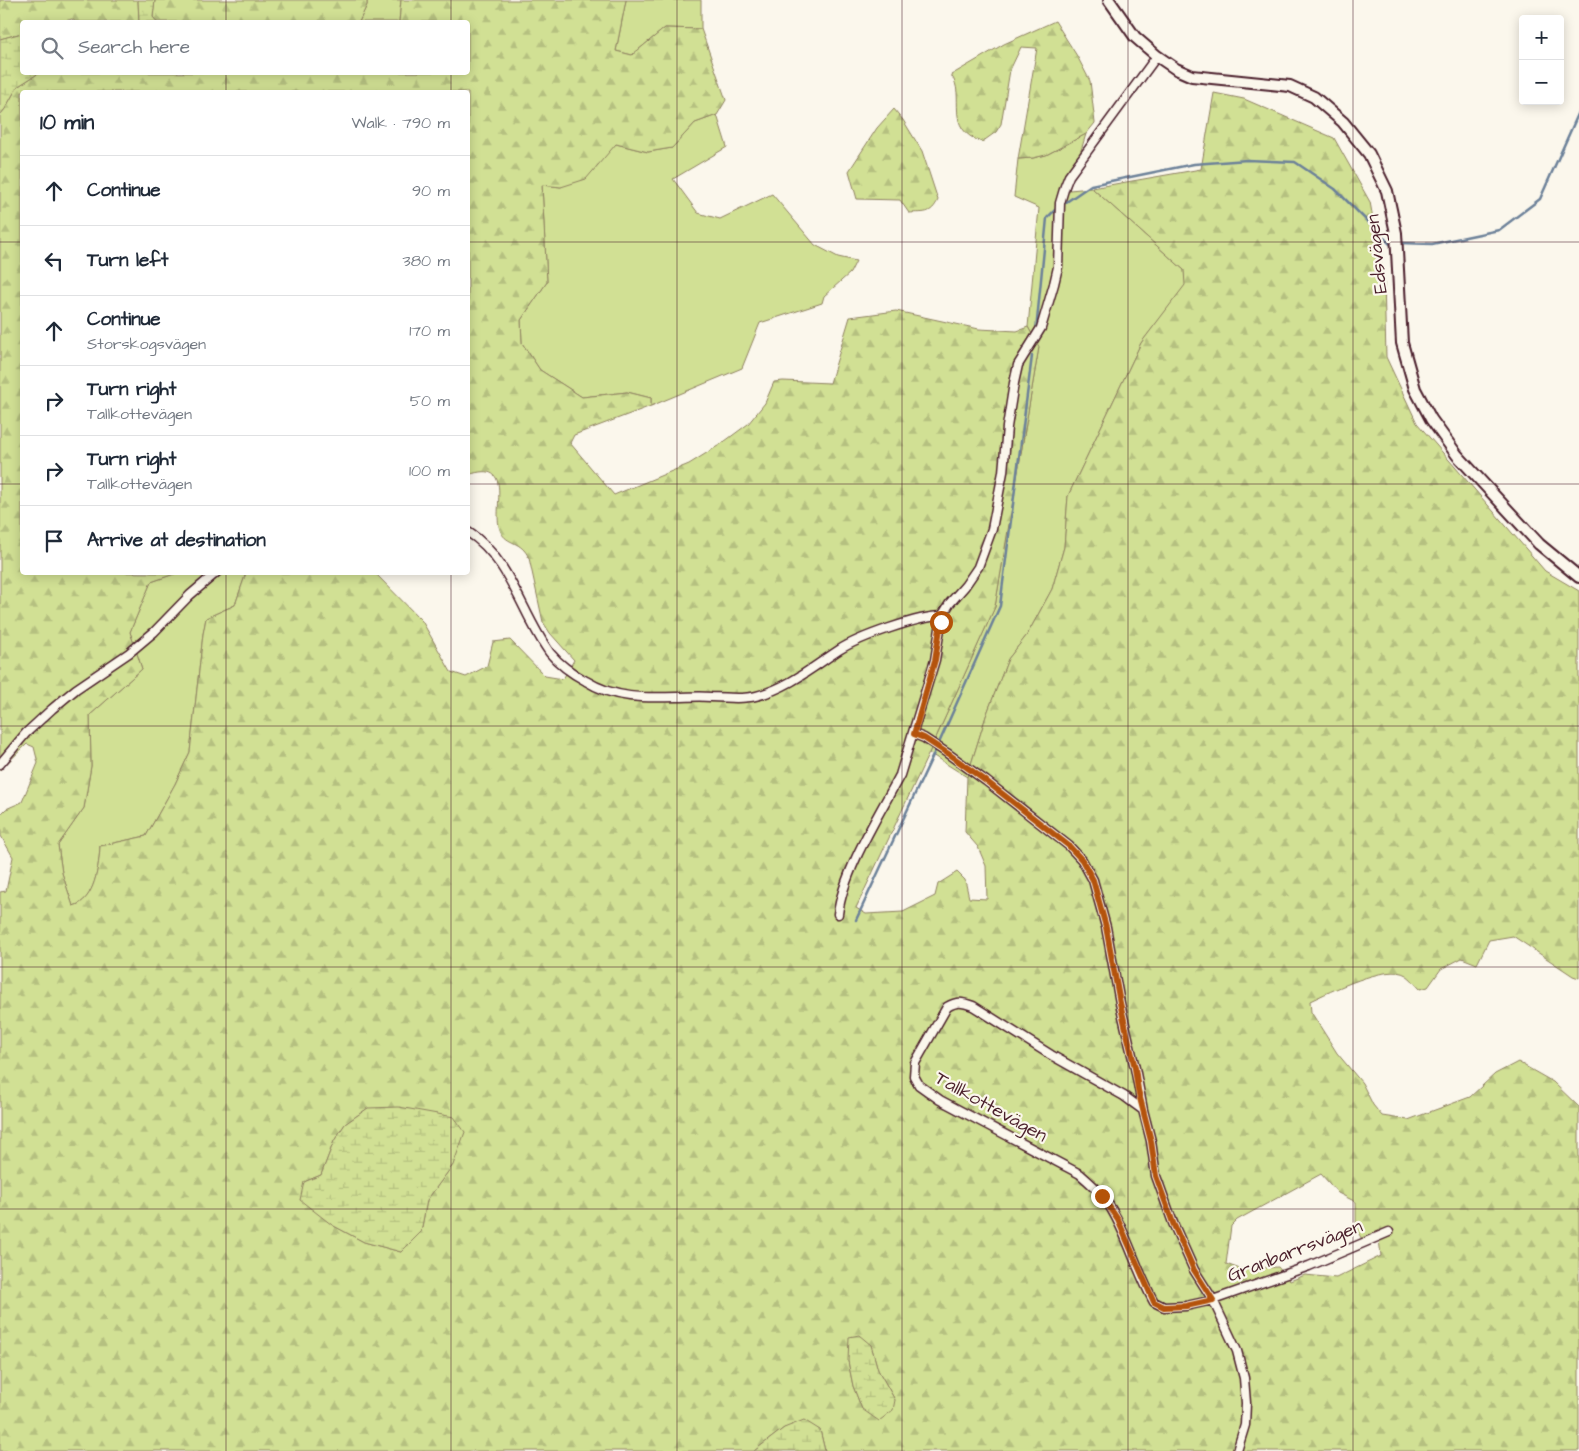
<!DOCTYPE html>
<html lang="en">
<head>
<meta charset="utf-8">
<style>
	:root { --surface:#fff; --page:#f2f2f3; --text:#1f2937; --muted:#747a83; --line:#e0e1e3 }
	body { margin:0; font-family:"Architects Daughter",sans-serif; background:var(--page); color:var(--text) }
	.controls { position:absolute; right:15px; top:15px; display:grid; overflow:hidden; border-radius:5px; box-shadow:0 2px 12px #0003 }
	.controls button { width:45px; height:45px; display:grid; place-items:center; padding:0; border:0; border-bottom:1px solid var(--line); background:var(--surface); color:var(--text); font:25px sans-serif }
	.stop { position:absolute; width:15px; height:15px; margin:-11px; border:4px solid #b45309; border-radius:50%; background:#fff }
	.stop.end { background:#b45309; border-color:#fff; box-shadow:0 1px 5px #0008 }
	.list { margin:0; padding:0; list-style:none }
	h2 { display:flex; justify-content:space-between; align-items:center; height:65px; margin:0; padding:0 20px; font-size:21px }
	h2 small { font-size:16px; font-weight:400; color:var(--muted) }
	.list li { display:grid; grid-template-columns:32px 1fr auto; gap:15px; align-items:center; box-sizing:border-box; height:70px; padding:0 20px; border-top:1px solid var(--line) }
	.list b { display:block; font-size:19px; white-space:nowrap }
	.list p { margin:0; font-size:16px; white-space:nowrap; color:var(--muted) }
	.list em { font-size:16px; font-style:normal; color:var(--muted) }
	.icon { flex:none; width:28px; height:28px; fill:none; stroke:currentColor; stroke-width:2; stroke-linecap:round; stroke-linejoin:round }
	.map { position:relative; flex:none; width:1579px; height:1451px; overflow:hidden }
	.search { position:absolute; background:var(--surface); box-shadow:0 2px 12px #0003; left:20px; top:20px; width:450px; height:55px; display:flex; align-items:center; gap:12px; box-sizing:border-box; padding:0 18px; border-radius:5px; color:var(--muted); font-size:19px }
	.panel { position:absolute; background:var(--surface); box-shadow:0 2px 12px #0003; left:20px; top:90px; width:450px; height:485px; border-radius:5px }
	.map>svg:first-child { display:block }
</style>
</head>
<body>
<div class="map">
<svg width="1579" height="1451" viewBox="0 0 1579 1451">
	<defs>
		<pattern id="forest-firs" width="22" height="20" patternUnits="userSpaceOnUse" patternTransform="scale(1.25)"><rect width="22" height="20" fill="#d1e094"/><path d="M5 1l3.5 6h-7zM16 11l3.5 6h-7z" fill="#b5c080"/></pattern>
		<pattern id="wetland-marsh" width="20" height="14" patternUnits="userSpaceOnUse" patternTransform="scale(1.25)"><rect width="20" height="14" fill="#d1e094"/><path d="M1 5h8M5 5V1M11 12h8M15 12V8" fill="none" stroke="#b5c080"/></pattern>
	</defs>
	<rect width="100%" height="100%" fill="#fbf7ec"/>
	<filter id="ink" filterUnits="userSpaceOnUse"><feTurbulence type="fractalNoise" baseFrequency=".02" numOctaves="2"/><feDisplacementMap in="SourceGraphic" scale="10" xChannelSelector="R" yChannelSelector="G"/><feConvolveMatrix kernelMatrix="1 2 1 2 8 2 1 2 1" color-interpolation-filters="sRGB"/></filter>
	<g filter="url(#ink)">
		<path fill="#d1e094" stroke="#8e8060" d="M367 0H401L399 22H359L367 5Z
			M626 0H701V29L665 28 632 55 616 51Z
			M717 115 727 147 673 179 698 213 720 219 772 194 815 245 838 257 856 261 850 273 824 296 822 303 760 323 742 368 651 406V398L627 392 582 397 540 370 522 343 521 320 547 282 542 185 561 187 607 153 616 144 648 152 672 148 695 123Z
			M1086 134 1069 190 1092 188 1184 270 1186 285 1141 343 1068 496 1064 547 1052 589 1027 635 1008 659 986 716 967 777 929 753 995 607 1039 347 1028 327 1039 208 1014 197 1018 159 1033 158 1046 155Z
			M177 573H246L235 605 206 618 203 634 190 752 175 784 146 836 100 846C99 866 95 901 73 906L62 873 58 845 84 808 91 766 90 715 142 669 130 632 151 582Z"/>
		<path fill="url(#forest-firs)" stroke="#8e8060" fill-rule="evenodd" d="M0 0H138L139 22H76L72 19 61 22H22V33L0 39Z
			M155 0H367V5L359 22H157L153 17Z
			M401 0H626L616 51 632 55 665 28 701 29 726 100 717 115 695 123 672 148 648 152 616 144 586 179 561 187 542 185 547 282 521 320 522 343 540 370 582 397 627 392 651 398V406L574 435 570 443 614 495 689 464 721 444 748 424 765 403 774 382 783 381 830 383 850 317 896 311 979 329 1017 331 1028 327 1039 347 995 607 929 753 856 908 866 914 903 912 935 896 938 884 957 872 965 880 969 898 987 899 986 866 978 847 965 832 967 777 986 716 1008 659 1027 635 1052 589 1064 547 1068 496 1141 343 1185 285 1184 270 1092 188 1201 169 1214 93 1244 99 1334 138 1370 202 1384 280 1386 357 1417 423 1545 571 1579 591V978L1573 976 1513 936 1489 940 1477 964 1462 958 1441 969 1428 987 1420 989C1416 985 1411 978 1406 975 1388 963 1329 992 1310 1001L1311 1012 1337 1053 1362 1083 1373 1105 1382 1116 1408 1120 1470 1097 1495 1074 1518 1062 1553 1082 1579 1107V1451H825L820 1430 784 1428 754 1451H0V892L6 891 13 857 1 836 0 815 6 809 22 802 38 763 34 747 27 744 0 770V115L5 109 17 87 39 73 468 72V22H399ZM22 92H468V475C517 458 490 511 501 532 507 545 521 540 529 558L543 622 550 633 574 660 563 679 545 676 510 640 493 642 487 666 466 677 451 672 422 621 375 573H246L235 605 206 618 203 634 190 752 175 784 146 836 100 846C99 865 95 901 73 906L62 873 58 845 84 808 91 766 90 715 142 669 130 632 151 582 177 573 22 572ZM368 1108 453 1165 427 1200 421 1232 401 1252 364 1242 332 1225 304 1182 321 1175 334 1141 345 1124ZM1321 1174 1338 1193 1356 1202V1229L1363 1241 1379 1239 1381 1256 1336 1278 1305 1275 1290 1281 1278 1267 1240 1269 1226 1264 1231 1226 1237 1220ZM871 1345 878 1370 895 1400 862 1409 853 1386 848 1361Z
			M1055 21 1077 56 1090 81 1095 123 1086 134 1046 155 1033 158 1018 159 1037 48 1021 47 1010 70 1001 124 996 132 982 142C942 128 967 96 951 75L1004 44Z
			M894 109 903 120 922 151 938 200C931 215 924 212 909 213L900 200 857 199 849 171 877 128Z"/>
		<path fill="url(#wetland-marsh)" stroke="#8e8060" d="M138 0H155L153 17 157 22H139Z
			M22 33V72L39 73 17 87 5 109 0 115V39Z
			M399 1107 454 1117 465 1132 453 1165 427 1200 421 1232 401 1252 364 1242 332 1225 300 1200 304 1182 321 1175 334 1141 345 1124 368 1108Z
			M859 1335 871 1345 878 1370 895 1400 893 1410 879 1421 862 1409 853 1386 848 1361 849 1337Z
			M804 1420 820 1430 825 1451H754L784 1428Z"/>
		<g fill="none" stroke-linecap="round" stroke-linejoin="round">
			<path stroke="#6c8199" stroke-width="2.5" d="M1062 205 1091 185 1194 164 1247 160 1295 162 1335 189 1390 244 1394 243
				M1400 243 1432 244 1499 230 1540 199 1579 112
				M1036 331 1047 218 1058 207
				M939 743 1000 606 1032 356
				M856 920 935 751"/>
			<g stroke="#4a1f2b" stroke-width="11">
				<path id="street" d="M468 532C510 558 522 615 550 653 559 664 573 674 586 681 615 699 644 698 677 697 688 697 700 696 711 697 726 697 741 700 756 696 788 688 813 667 839 650 859 637 919 616 942 616
					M914 734 924 738 947 753 986 781 1069 846 1082 860 1093 880 1106 927 1120 1003 1135 1068 1143 1110
					M0 764 26 733 52 709 76 689 129 653 154 632 190 595 217 572
					M838 914C843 871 880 813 900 775L935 660 942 616 950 603 965 586 978 567 992 529 1003 472 1007 427 1014 383 1018 365 1041 328 1054 284 1058 267 1060 203 1065 186 1069 176 1157 56
					M1237 1451 1245 1425 1246 1403 1244 1378 1237 1351 1213 1300 1194 1270 1173 1223 1156 1176 1151 1141 1143 1110 1124 1096 1051 1055 973 1006C962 1002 957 1001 947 1007L915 1063 914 1076 919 1085 940 1100 1080 1174C1088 1181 1096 1188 1103 1196 1126 1228 1135 1268 1154 1302L1164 1307 1186 1306 1213 1300 1309 1266 1389 1232"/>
			</g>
			<g stroke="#4a1f2b" stroke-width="14">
				<path id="secondary" d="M1109 0 1135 37 1157 56 1176 69 1192 76 1290 86 1314 97 1343 122 1369 154 1387 191 1396 233 1402 343 1415 389 1431 419 1457 455 1539 544 1579 577"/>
			</g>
			<use href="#street" stroke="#fbf7ec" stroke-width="8"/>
			<use href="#secondary" stroke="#fbf7ec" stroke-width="10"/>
		</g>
	</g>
	<g fill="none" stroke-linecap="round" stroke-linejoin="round" filter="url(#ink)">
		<path stroke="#b45309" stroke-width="6" d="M941 622 935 660 914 734 924 738 947 753 986 781 1069 846 1082 860 1093 880 1106 927 1120 1003 1135 1068 1138 1090 1151 1141 1156 1176 1173 1223 1194 1270 1213 1300 1186 1306 1164 1307 1154 1302 1118 1220 1102 1196"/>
	</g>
	<path fill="none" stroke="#4a1f2b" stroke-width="1" stroke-opacity="0.55" d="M226 0V22M451 0V22M677 0V1451M902 0V1451M1128 0V1451M1353 0V1451M226 72V92M451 72V92M0 242H22M468 242H1579M0 484H22M468 484H1579M226 572V1451M451 572V1451M0 726H1579M0 967H1579M0 1209H1579"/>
	<g text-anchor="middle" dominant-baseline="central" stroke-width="4.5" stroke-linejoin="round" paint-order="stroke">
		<g font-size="19" fill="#4a1f2b" stroke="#fbf7ec">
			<text transform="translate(1377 254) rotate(-96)">Edsvägen</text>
			<text transform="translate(991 1107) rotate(29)">Tallkottevägen</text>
			<text transform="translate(1295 1251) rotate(-21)">Granbarrsvägen</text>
		</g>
	</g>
</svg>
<div class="controls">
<button>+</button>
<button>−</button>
</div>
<div class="stop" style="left:941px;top:622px"></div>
<div class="stop end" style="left:1102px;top:1196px"></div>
<div class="search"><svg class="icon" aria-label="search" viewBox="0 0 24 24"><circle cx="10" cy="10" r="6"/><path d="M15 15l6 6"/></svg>Search here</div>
<section class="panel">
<h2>10 min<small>Walk · 790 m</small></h2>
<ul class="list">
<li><svg class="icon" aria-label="ahead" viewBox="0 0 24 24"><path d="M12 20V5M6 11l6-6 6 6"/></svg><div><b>Continue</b></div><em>90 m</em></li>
<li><svg class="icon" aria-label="left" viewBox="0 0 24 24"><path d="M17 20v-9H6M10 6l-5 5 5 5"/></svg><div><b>Turn left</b></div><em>380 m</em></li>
<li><svg class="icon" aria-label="ahead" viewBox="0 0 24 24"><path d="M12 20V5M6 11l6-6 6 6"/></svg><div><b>Continue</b><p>Storskogsvägen</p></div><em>170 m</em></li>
<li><svg class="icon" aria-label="right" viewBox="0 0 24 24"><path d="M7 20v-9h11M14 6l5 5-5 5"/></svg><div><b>Turn right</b><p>Tallkottevägen</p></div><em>50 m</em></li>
<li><svg class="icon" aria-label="right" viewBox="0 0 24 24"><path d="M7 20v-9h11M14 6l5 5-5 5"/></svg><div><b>Turn right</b><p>Tallkottevägen</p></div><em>100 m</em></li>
<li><svg class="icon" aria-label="arrive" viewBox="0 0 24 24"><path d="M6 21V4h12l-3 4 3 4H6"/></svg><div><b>Arrive at destination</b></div></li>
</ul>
</section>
</div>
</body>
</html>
